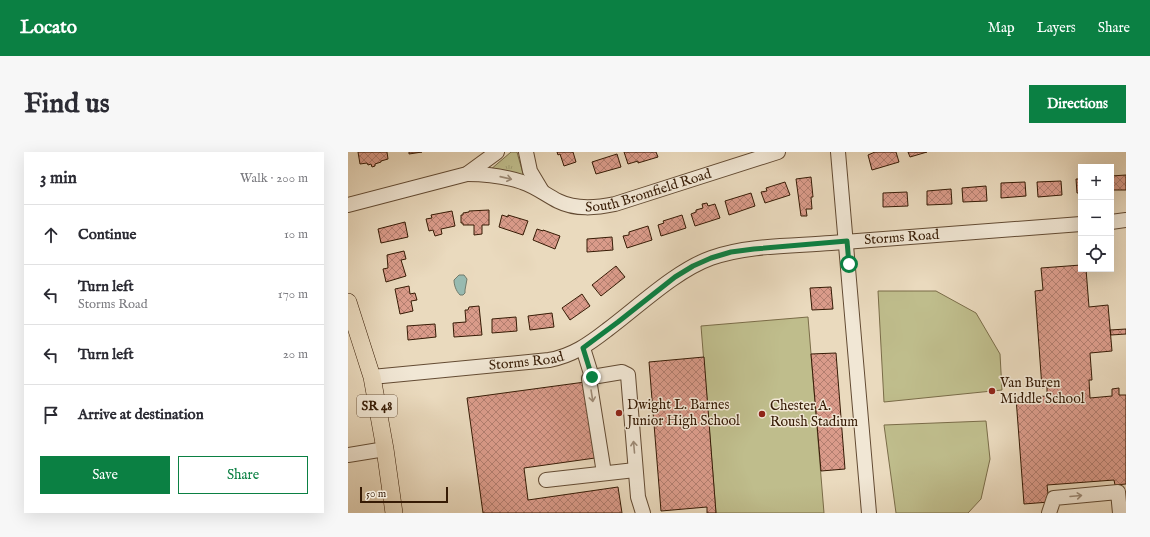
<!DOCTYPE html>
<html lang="en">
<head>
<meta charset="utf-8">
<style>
	:root { --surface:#fff; --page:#f7f7f7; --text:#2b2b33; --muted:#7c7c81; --line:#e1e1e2; --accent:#0b8043 }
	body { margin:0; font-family:"IM FELL English",serif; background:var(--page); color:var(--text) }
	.controls { position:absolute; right:12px; top:12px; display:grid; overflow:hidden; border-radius:0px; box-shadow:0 4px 16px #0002 }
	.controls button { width:36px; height:36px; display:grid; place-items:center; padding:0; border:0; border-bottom:1px solid var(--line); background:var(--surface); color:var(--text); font:20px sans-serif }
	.scale { position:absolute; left:12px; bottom:10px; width:88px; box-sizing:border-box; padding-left:4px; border:2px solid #361b05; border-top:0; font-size:11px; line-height:14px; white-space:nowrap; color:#361b05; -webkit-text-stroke:3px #f1e7d5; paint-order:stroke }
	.stop { position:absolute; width:12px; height:12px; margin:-9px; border:3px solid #0b8043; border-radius:50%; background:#fff }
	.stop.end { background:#0b8043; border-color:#fff; box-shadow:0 1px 4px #0008 }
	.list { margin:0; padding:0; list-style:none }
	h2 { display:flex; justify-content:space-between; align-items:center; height:52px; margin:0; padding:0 16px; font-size:17px }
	h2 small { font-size:13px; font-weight:400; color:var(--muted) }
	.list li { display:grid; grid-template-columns:26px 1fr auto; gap:12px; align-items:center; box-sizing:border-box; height:60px; padding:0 16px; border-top:1px solid var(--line) }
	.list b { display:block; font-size:15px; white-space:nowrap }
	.list p { margin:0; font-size:13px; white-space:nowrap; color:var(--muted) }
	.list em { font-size:13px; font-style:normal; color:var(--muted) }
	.actions { display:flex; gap:8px; padding:12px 16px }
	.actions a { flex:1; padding:9px 0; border:1px solid var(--accent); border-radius:0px; text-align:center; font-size:14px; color:var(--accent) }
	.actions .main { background:var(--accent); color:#fff }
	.icon { flex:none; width:22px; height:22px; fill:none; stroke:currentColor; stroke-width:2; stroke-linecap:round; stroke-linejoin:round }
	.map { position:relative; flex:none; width:778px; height:361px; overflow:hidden; border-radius:0px }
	header { display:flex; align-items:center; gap:24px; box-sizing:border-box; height:56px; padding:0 20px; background:var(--accent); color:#fff }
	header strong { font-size:19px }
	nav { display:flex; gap:22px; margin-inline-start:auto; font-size:14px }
	.intro { display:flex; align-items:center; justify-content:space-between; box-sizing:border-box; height:96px; padding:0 24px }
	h1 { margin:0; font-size:28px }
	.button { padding:10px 18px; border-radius:0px; background:var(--accent); color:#fff; font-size:14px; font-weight:700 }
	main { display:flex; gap:24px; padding:0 24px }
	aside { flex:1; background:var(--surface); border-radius:0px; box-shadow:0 4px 16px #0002 }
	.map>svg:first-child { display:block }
</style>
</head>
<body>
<header>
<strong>Locato</strong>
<nav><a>Map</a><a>Layers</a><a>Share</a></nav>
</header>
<div class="intro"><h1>Find us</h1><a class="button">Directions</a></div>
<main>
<aside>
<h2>3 min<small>Walk · 200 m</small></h2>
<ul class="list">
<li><svg class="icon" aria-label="ahead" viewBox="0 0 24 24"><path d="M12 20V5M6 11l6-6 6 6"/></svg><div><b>Continue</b></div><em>10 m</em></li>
<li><svg class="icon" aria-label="left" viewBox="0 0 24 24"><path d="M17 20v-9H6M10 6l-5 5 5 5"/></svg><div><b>Turn left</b><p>Storms Road</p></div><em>170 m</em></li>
<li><svg class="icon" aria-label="left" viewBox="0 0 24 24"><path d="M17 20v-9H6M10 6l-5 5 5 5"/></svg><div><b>Turn left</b></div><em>20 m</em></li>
<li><svg class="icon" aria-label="arrive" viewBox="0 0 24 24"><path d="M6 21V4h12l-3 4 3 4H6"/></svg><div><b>Arrive at destination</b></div></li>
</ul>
<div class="actions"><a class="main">Save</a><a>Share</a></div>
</aside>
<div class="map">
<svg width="778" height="361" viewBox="0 0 778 361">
	<defs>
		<pattern id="grass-tufts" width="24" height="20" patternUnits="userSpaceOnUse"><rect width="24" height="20" fill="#bfbd8c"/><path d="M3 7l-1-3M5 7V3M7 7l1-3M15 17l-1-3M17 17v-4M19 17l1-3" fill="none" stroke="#a5a277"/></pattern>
		<pattern id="building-cross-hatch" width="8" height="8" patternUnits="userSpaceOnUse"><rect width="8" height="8" fill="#da9b8a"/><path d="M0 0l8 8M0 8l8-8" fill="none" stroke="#b27e6f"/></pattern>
	</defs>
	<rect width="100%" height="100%" fill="#eadabe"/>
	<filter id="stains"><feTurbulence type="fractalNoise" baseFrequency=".005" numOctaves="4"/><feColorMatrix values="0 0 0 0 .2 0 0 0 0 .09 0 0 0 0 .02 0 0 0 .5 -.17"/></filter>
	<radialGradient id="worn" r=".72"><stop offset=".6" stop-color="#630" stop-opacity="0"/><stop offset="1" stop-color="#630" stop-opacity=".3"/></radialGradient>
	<path fill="url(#grass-tufts)" stroke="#7a6c48" d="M163 0H169L176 25 142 18Z"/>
	<path fill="#bfbd8c" stroke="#7a6c48" d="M530 139H588L628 161 652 202 654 238 536 250Z
		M460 165 476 361H368L353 174Z
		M638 269 642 307 633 347 620 361H548L536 273Z"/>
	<path fill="#98bbb1" stroke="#717b6c" d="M111 123H116L119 127 117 138V141L115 143H112C108 139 106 133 106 128Z"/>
	<path fill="url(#building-cross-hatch)" stroke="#361b05" d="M10 0H39L40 7 33 9V10L27 12V14L24 15 23 12 20 13 19 11 12 12Z
		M61 0H74L61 2Z
		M209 0H225L228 10 216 14 212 2 210 3Z
		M276 0H308L310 5 290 11V9L280 12Z
		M527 0H548L551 10 524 18 520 3Z
		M560 0H579L562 5Z
		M269 2 273 15 248 22 244 10Z
		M778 23V38H763V24Z
		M463 25 465 45H463L464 57H458L459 64H453L448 27Z
		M728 27H733V41H729Z
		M713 29 714 43 690 45 689 30Z
		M437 30 442 43 417 51 413 40 419 39 418 36Z
		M677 30 678 44 653 46V31Z
		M638 34 639 49 615 50 614 36Z
		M603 37 604 52 579 53V39Z
		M559 40 560 54 535 55V41Z
		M403 41 407 54 381 63 377 49Z
		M359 51 360 54 367 52 372 66 347 74 343 62 348 60V58L355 56 354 52Z
		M141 58V73H134V82L126 83V73H115V71H113V63H115V61L121 60V59Z
		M104 59 107 74 93 77 94 82 87 84 85 78 81 79 78 67 84 66 83 63Z
		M154 63 160 65V63L180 69 175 83 151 75Z
		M334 63 338 76 313 84 310 73 316 71 315 69Z
		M57 70 60 85 33 91 30 77Z
		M300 74 304 88 279 96 275 84 281 83V80Z
		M189 77 195 79V78L212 84 207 97 185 88Z
		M264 85 265 98 239 100V87Z
		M56 99 58 107 53 108 58 124 38 130 35 117 40 116 39 103Z
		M733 113V117H738L741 155 760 153 764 199 742 201 744 228H741L742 246 764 244V237L771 236V243H778V332L767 333 766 328 699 333 701 350 676 352 668 246 699 244V235L694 236 687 139 695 138 693 116Z
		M268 114 277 125 253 144 244 133Z
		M61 134 62 142 67 141 69 148 63 149 65 159 52 162 47 137Z
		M483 135 485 157 464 158 462 136Z
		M234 142 242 154 222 168 214 156Z
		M131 154 134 183 106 185 105 171 118 170 117 158H120L121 155Z
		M204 161 206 175 182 178 180 164Z
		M168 165 169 179 144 181V167Z
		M87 172 88 185 60 188 59 174Z
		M778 177V182L763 183 762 178Z
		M488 201 497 317 473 319 463 202Z
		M356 205 368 361H359V355L313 359 301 210Z
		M237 230 247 306 176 316 180 348 270 335 274 361H135L119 246Z"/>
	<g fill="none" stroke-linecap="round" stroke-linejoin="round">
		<g stroke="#634b33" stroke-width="16">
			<g id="minor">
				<path d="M178 0 182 19 194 39"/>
				<path d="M490 0 521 361"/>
				<path id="s1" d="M119 22C138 22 156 24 174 30 187 34 198 43 210 49 228 58 248 56 267 52L430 0"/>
				<path d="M0 53 119 22 149 0"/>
				<path d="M763 70 778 68"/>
				<path d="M235 196 244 225"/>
				<path id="s2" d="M24 225 201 208C224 204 241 192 259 178 290 155 327 119 363 106 399 93 445 94 483 91 566 84 650 79 733 72"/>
				<path d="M0 303 37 297"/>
				<path d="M256 321 241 227 244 225 274 220 280 223 290 345 295 361"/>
				<path d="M198 328 287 318"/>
				<path d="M701 361 706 346 770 340 772 361"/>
			</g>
		</g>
		<g stroke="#361b05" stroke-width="18">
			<path id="major" d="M0 150 24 225 37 297 46 361"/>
		</g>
		<use href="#minor" stroke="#f1e7d5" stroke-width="14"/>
		<use href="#major" stroke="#eadabe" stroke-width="17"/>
	</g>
	<defs><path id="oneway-shaft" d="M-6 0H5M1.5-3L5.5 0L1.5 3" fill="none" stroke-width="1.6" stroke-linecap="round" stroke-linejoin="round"/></defs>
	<g stroke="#9d8b77">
		<use href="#oneway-shaft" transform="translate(158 26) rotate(13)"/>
		<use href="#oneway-shaft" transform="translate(244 244) rotate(81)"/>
		<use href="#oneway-shaft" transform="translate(286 295) rotate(-95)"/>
		<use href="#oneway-shaft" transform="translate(728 344) rotate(-5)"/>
	</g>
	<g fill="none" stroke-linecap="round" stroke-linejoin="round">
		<path stroke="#0b8043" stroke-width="5" d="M244 225 235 196 270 170 327 125 345 114 363 106 383 100 406 97 499 89 501 112"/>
	</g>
	<g fill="#8f2418" stroke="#f1e7d5" stroke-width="1.5">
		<circle cx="644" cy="239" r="4"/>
		<circle cx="271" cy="261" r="4"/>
		<circle cx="414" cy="262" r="4"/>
	</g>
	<g text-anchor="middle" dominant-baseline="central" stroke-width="3" stroke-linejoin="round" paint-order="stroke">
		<rect fill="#f1e7d5" stroke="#6e5843" stroke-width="1" x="9" y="243" width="40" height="22" rx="3"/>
		<g font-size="13" font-weight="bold" fill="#361b05">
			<text x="29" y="254">SR 48</text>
		</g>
		<g font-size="14" fill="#361b05" stroke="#f1e7d5">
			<text stroke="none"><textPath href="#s1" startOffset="190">South Bromfield Road</textPath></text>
			<text stroke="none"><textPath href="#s2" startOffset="563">Storms Road</textPath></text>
			<text stroke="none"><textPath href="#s2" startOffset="155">Storms Road</textPath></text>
		</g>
		<g font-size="14" fill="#361b05" stroke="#f1e7d5" text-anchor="start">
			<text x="652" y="231">Van Buren<tspan x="652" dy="16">Middle School</tspan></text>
			<text x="279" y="253">Dwight L. Barnes<tspan x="279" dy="16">Junior High School</tspan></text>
			<text x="422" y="254">Chester A.<tspan x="422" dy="16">Roush Stadium</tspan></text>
		</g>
	</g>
	<rect width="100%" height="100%" filter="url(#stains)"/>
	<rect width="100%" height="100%" fill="url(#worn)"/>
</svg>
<div class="controls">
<button>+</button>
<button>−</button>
<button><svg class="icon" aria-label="locate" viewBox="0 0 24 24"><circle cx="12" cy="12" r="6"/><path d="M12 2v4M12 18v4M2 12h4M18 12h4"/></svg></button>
</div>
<div class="scale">50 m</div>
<div class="stop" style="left:501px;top:112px"></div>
<div class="stop end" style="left:244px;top:225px"></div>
</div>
</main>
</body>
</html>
